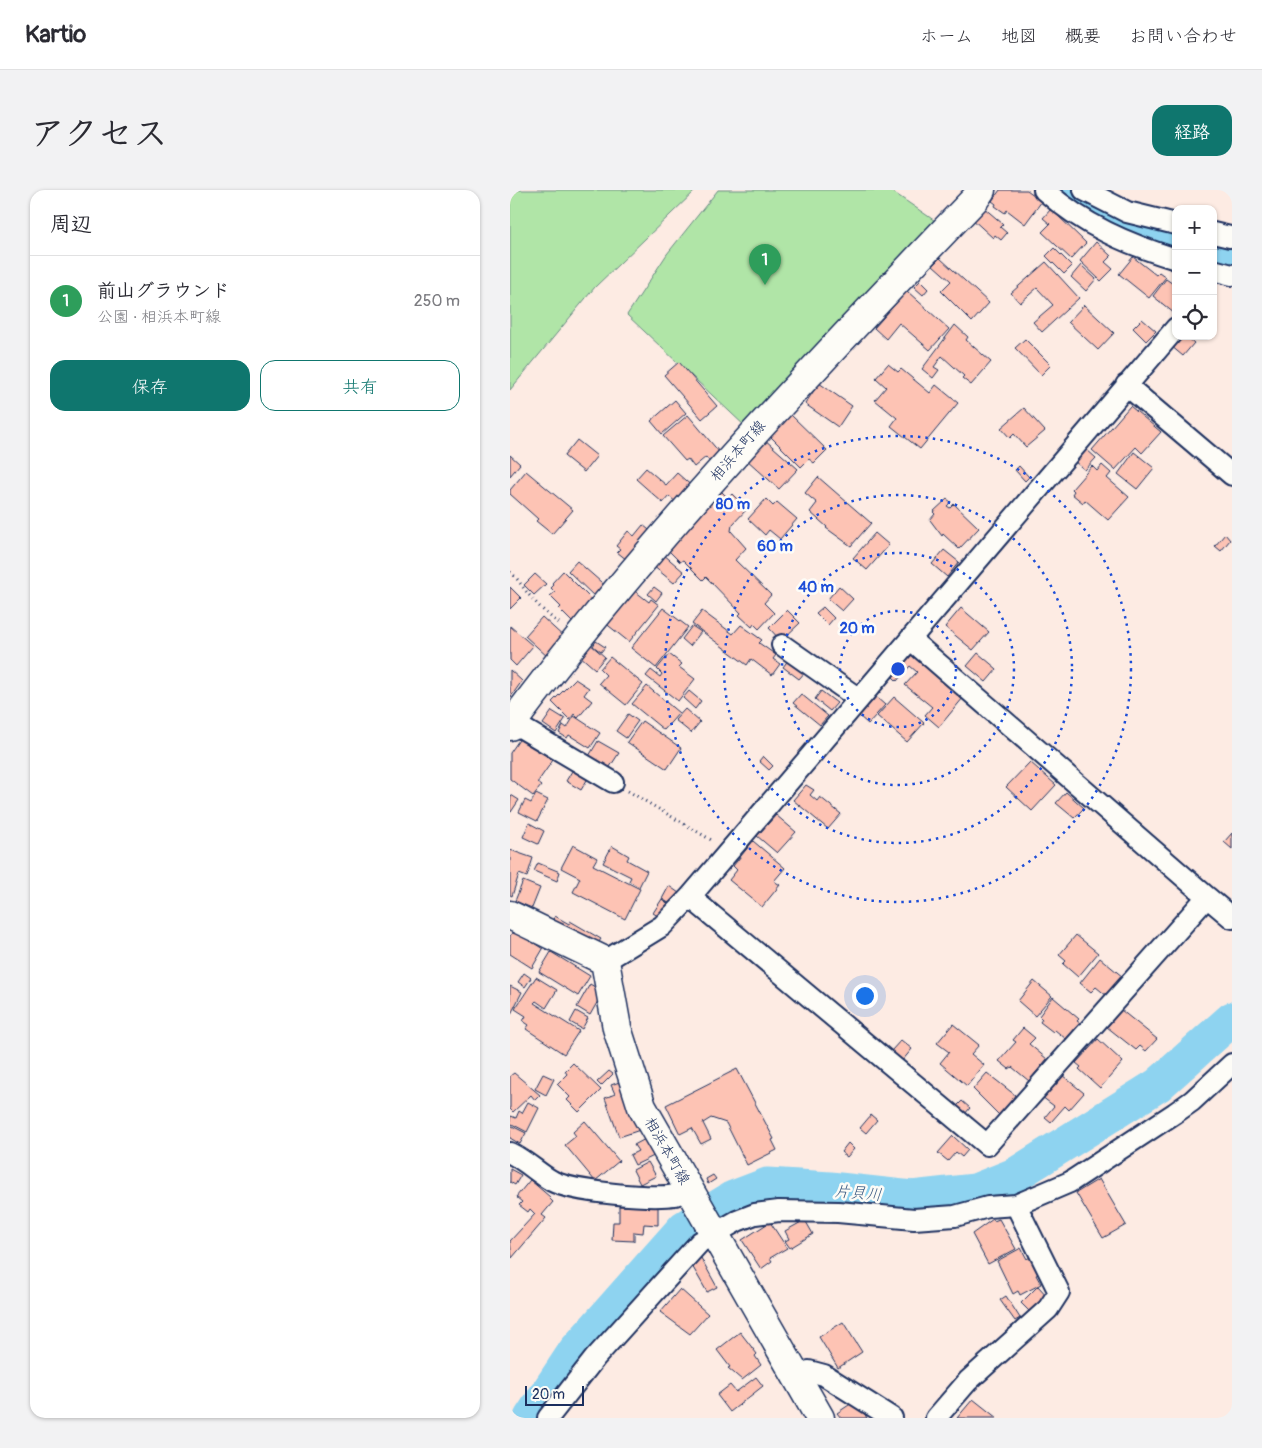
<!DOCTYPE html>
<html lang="ja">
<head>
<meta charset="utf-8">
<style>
	:root { --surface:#fff; --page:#f2f2f3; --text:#2b2b33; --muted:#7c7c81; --line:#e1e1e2; --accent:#0f766e }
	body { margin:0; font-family:Pangolin,"Klee One",sans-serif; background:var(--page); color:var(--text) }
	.controls { position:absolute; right:15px; top:15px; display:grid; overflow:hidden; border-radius:10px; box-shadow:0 1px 4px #0004 }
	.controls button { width:45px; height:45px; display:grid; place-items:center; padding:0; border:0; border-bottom:1px solid var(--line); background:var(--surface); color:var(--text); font:25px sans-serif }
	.scale { position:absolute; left:15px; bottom:12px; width:59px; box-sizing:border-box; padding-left:5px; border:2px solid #1b2f5e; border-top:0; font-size:14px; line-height:18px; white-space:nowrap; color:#1b2f5e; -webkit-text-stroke:4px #fdfcf7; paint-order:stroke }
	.you { position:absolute; left:354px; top:805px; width:18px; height:18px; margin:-12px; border:4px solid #fff; border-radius:50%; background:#1a73e8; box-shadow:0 0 0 8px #1a73e833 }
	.badge { display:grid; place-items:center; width:32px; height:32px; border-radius:50%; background:var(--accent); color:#fff; font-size:16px; font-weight:700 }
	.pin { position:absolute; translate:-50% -41px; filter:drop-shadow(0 1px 2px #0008) }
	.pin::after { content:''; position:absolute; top:26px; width:18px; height:15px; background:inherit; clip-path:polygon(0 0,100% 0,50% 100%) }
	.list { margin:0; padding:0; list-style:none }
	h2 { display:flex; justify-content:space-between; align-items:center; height:65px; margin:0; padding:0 20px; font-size:21px }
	h2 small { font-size:16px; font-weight:400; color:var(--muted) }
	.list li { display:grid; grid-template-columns:32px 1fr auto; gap:15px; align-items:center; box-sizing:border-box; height:90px; padding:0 20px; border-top:1px solid var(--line) }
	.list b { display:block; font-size:19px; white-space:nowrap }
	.list p { margin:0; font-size:16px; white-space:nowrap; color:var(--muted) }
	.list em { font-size:16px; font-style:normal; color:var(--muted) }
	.actions { display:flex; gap:10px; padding:15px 20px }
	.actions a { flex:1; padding:11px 0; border:1px solid var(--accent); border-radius:15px; text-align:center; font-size:18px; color:var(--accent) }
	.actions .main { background:var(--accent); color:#fff }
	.icon { flex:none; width:28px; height:28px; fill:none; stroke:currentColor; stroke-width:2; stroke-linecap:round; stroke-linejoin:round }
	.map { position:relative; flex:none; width:722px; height:1228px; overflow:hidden; border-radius:15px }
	header { display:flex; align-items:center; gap:30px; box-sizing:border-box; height:70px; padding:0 25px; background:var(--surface); border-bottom:1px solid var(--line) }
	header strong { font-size:24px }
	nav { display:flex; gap:28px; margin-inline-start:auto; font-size:18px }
	.intro { display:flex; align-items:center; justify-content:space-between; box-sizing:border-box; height:120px; padding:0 30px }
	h1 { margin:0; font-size:35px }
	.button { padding:12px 22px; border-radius:15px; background:var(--accent); color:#fff; font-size:18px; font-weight:700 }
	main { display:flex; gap:30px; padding:0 30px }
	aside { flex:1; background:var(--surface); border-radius:15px; box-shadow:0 1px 4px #0004 }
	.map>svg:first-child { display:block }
</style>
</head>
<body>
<header>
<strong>Kartio</strong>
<nav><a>ホーム</a><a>地図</a><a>概要</a><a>お問い合わせ</a></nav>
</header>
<div class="intro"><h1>アクセス</h1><a class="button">経路</a></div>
<main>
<aside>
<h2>周辺<small></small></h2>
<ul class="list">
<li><span class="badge" style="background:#2e9e5b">1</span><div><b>前山グラウンド</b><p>公園 · 相浜本町線</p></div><em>250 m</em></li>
</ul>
<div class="actions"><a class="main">保存</a><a>共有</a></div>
</aside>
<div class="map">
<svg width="722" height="1228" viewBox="0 0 722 1228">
	<rect width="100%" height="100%" fill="#fdebe3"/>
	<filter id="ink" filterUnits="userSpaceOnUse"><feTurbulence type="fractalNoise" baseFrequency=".02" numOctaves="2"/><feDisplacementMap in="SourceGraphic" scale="10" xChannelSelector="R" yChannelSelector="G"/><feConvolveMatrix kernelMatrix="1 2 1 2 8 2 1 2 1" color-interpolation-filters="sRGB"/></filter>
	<g filter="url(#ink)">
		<path fill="#b0e5a7" stroke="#668a82" d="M0 0H186L85 97 0 200Z
			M208 0H380L431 35 237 238 117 125 157 64Z"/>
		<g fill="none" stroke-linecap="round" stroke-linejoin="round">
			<path stroke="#8ed3f0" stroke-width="35" d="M550 0 607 34 666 52
				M703 63 722 67
				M21 1228 66 1160 174 1038 223 1008 257 995 320 999 402 1008 465 1001 505 985 648 895 722 829"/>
		</g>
		<path fill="#fdc3b4" stroke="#1b2f5e" d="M490 0H517L532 11 515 34 497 20 495 23 485 16 486 14 482 11Z
			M473 17 493 34 490 37 497 43 491 50 485 45 483 48 460 27Z
			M541 19 576 53 561 69 532 42 540 34 533 28Z
			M586 52 601 66 595 72 603 79 591 91 570 71Z
			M544 58 562 76 554 84 536 66Z
			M623 67 646 85 649 82 656 87 639 108 609 84Z
			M430 68 479 113 462 132 431 101 441 91 423 75Z
			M536 72 569 108 532 142 523 132 543 115 527 98 510 113 501 103Z
			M571 75 586 89 576 101 561 87Z
			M656 89 666 96 665 124 643 106Z
			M410 91 418 99 413 105 404 97Z
			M397 101 439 139 420 160 389 133 376 149 364 138Z
			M574 115 604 143 588 160 558 132Z
			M632 129 646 141 636 151 623 138Z
			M445 135 458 147 456 150 481 172 461 195 452 188 454 186 432 166 424 177 429 180 423 188 412 179Z
			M669 146H676L684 153 673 166 661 156Z
			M515 149 541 175 531 185 505 158Z
			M169 172 207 216 192 229 154 185Z
			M378 174 388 182 391 179 420 203 426 195 448 213 410 259 381 236 387 228 365 210 376 197 366 188Z
			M309 193 342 216 328 237 295 214Z
			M165 210 176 223 152 244 141 231Z
			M620 216 651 242 632 263 626 257 605 280 582 260Z
			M514 218 535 241 516 257 504 244 500 248 491 238Z
			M280 224 317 260 304 273 299 269 291 277 259 245Z
			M178 225 210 263 200 272 196 267 184 277 178 269 175 271 153 246Z
			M254 249 288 279 269 299 236 269Z
			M67 250 87 266 74 282 54 266Z
			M576 259 586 268 575 280 565 272Z
			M624 262 644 278 627 299 608 284Z
			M0 265 10 274 0 286Z
			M592 275 601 283 597 288 619 307 598 330 575 310 573 313 562 304 564 301 562 299 582 276 587 281Z
			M509 276 519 287 515 291 505 280Z
			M136 278 156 295 167 283 184 298 169 315 159 306 153 313 126 289Z
			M16 281 63 320 42 344 26 331 28 329 0 304V300Z
			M308 287 361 333 341 356 316 338 317 337 300 322 307 313 295 303Z
			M208 298 218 308 222 304 237 319 222 335 221 341 236 358 225 370 261 405 254 413 264 423 249 439 244 434 242 437 229 425 231 423 196 387 193 390 173 370 170 372 158 360Z
			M256 309 263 316 267 312 287 329 270 349 259 340 255 345 238 329Z
			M437 309 441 312 437 316 440 318 444 314 469 338 449 359 433 344 432 346 420 330 425 324 423 322Z
			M133 335 144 344 122 374 107 362 110 359 106 356 118 341 124 346Z
			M365 343 379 355 357 380 343 368Z
			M715 344 720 350 711 361 705 356Z
			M434 360 449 372 437 387 422 374Z
			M153 364 174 382 164 393 143 376Z
			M67 371 99 399 88 410 58 381Z
			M53 381 86 414 65 435 49 419 51 417 40 406 45 402 41 398 44 395 42 393Z
			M25 384 36 394 24 405 14 395Z
			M329 396 343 409 332 421 318 409Z
			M0 397 11 408 0 419Z
			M144 397 152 403 146 411 138 404Z
			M121 398 139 412 141 409 149 415 119 452 94 432Z
			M313 417 324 428 318 435 306 423Z
			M153 418 178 437 146 478 121 458Z
			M451 418 479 442 463 460 435 437Z
			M277 420 290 433 271 451 259 438Z
			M192 421 223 444 231 435 252 450 249 453 266 465 263 469 270 474 262 485 241 469 237 475 182 434Z
			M32 427 56 449 39 468 15 446Z
			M0 436 23 456 6 476 0 470Z
			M182 436 191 442 180 456 172 449Z
			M86 451 95 457 91 462 83 456Z
			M79 453 95 467 85 479 69 465Z
			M401 463 453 508 429 537 415 525 422 517 395 495 407 482 400 476 387 491 381 485Z
			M468 463 487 479 476 492 457 476Z
			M159 464 172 474 169 477 185 489 168 511 136 486 141 480 150 487 152 484 147 479Z
			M100 467 133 494 116 515 89 493 96 485 90 479Z
			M279 469 296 481 289 489 273 477Z
			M0 480 12 491 0 508Z
			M65 489 79 498 74 505 82 511 68 528 64 524 60 530 42 512Z
			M137 496 169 523 154 540 122 514Z
			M179 501 191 511 185 519 173 508Z
			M311 501 327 513 320 521 305 509Z
			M291 504 318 526 310 535 283 513Z
			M366 507 375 515 358 534 349 526Z
			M384 507 414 533 397 552 367 526Z
			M175 519 190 532 181 543 165 530Z
			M42 521 55 529 46 543 33 534Z
			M118 524 128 531 116 548 106 541Z
			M64 526 90 543 80 558 59 545 57 548 49 543 53 535 57 538Z
			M132 531 171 558 157 579 117 552Z
			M11 547 43 570 27 593 31 596 23 606 0 589V563Z
			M88 551 109 563 96 583 76 571Z
			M253 566 263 576 259 580 249 571Z
			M520 572 546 595 522 621 496 597Z
			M65 576 80 585 71 600 56 591Z
			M296 595 304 600 300 605 307 611 310 607 331 624 318 639 283 610Z
			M556 602 574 618 564 628 546 613Z
			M26 604 38 610 27 631 9 622 15 610 21 613Z
			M1 605 9 610 1 622H0Z
			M266 625 286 642 267 663 247 646Z
			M19 633 34 641 28 654 13 647Z
			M722 643V659L714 652Z
			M243 651 275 678 264 691 270 695 252 717 219 690 227 680 223 676Z
			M63 655 87 668 83 675 130 699 115 729 63 702 70 688 51 678Z
			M102 656 119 666 117 670 137 681 129 697 119 691 121 687 93 673Z
			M0 660 23 668 17 687 9 684 2 706 0 705Z
			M28 673 50 682 47 691 24 681Z
			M13 691 30 698 22 718 5 711Z
			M159 696 169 703 162 715 152 709Z
			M152 709 160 715 151 728 143 723Z
			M45 726 59 734 60 731 91 749 86 756 42 731Z
			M4 740 33 759 22 778 0 764V746Z
			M566 745 588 763 568 787 553 774 556 771 549 765Z
			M41 762 80 786 68 806 29 782Z
			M590 768 613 787 597 806 586 797 581 802 570 793Z
			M14 783 21 788 15 797 8 792Z
			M26 787 47 800 36 818 26 811 24 813 69 841 54 864 16 839 19 835 13 831 16 826 5 819Z
			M524 791 542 806 525 826 508 811Z
			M80 794 93 802 80 825 67 817Z
			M0 796 12 802 0 826Z
			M543 807 569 829 567 831 570 833 556 849 545 840 543 842 530 832 532 829 529 826Z
			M611 820 647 849 636 861 630 856 626 860 597 837Z
			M66 821 78 828 72 839 60 832Z
			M443 834 469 855 461 864 474 875 457 896 430 873 439 862 427 853Z
			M513 838 525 848 519 854 537 869 519 891 502 877 499 879 489 871 506 852 503 850Z
			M588 849 613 872 590 898 569 879 571 877 566 873Z
			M391 850 402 859 392 871 381 861Z
			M63 873 91 900 69 922 57 910 60 907 47 894 57 884 55 881Z
			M227 879 264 949 262 950 267 960 237 975 216 933 201 928 193 933 201 949 191 954 182 938 170 944 156 915Z
			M99 881 103 884 91 896 87 892Z
			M4 883 30 905 25 910 21 905 3 922 0 919V886Z
			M477 883 505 905 503 908 505 910 490 926 463 899Z
			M33 884 44 889 36 905 25 899Z
			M552 885 574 903 559 920 555 916 541 932 535 927 544 916 532 907Z
			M115 890 133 939 109 947 95 908 105 904 101 895Z
			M452 911 460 918 454 925 446 917Z
			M18 912 29 918 17 942 0 933V929L1 926 6 928 9 921 12 923Z
			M361 925 367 930 356 943 350 938Z
			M75 931 109 971 85 991 55 955 66 946 63 942Z
			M0 935 16 943 10 954 0 948Z
			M443 946 458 960 452 967 446 962 438 971 428 963Z
			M139 947 148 964 125 975 120 965 128 961 124 955Z
			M338 953 344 959 337 967 331 962Z
			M138 972 146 986 130 994 123 980Z
			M0 979 11 985 5 995 0 992Z
			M203 985 206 989 198 994 196 989Z
			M589 989 616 1035 593 1048 566 1003Z
			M20 990 40 1007 39 1008 43 1012 32 1025 36 1028 2 1068 0 1051 25 1024 20 1019 18 1022 9 1015 12 1012 6 1007Z
			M109 1016 148 1017V1035L134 1034 133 1043 124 1042V1051L102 1050 103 1032H109Z
			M483 1029 484 1031 489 1029 506 1059 478 1074 462 1044Z
			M295 1030 303 1044 280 1058 275 1051 279 1049 275 1041Z
			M260 1032 277 1058 260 1068 262 1071 251 1079 232 1050Z
			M511 1058 517 1069 520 1067 529 1084 526 1085 531 1094 510 1105 508 1101 503 1104 487 1071Z
			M191 1068 207 1097 197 1102 181 1074Z
			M528 1096 538 1107 521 1123 511 1113Z
			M170 1099 198 1124 180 1144 150 1122Z
			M496 1106 510 1128 505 1131 490 1110Z
			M333 1132 352 1162 328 1178 309 1147Z
			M230 1142 247 1164 245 1166 251 1175 232 1190 218 1178 220 1177 207 1160Z
			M246 1187 253 1196 220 1222 207 1205 220 1195 226 1202Z
			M463 1209 487 1228H447Z
			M342 1213 354 1223 357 1228H331L327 1223Z"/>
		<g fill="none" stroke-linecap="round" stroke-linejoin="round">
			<g stroke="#1b2f5e" stroke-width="24">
				<path id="street" d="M534 0C573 35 617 54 666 69
					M574 0 617 22 666 34
					M703 43 720 47
					M703 80 722 85
					M616 195 722 285
					M272 455 349 509
					M0 531 103 592
					M180 707 477 955 697 707 400 449
					M697 707 722 728
					M95 771 152 736 180 707 666 138
					M0 963C15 970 28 983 42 991 63 1002 141 1009 165 1005 169 1004 174 1001 179 999
					M287 1188 299 1181 314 1185 382 1228
					M38 1228 85 1168 190 1052 227 1031 245 1024 269 1021 328 1022 404 1029 445 1026 478 1017 506 1015 560 992 665 923 682 911 722 874
					M426 1228 458 1191 538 1119 549 1102 506 1015"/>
			</g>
			<g stroke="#1b2f5e" stroke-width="31">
				<path id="secondary" d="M0 536C140 348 303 178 465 9L471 0
					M0 725 95 771 107 838 132 917 310 1228"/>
			</g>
			<path stroke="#1b2f5e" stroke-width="3" stroke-dasharray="1 4" stroke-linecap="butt" d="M0 382C9 389 13 399 21 407 30 418 40 427 52 435
				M118 601 203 651"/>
			<use href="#street" stroke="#fdfcf7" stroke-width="20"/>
			<use href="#secondary" stroke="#fdfcf7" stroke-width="28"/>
		</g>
	</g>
	<g fill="none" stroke="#1d4ed8" stroke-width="2.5" stroke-dasharray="2.5 5">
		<circle cx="388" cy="479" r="58"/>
		<circle cx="388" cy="479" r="116"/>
		<circle cx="388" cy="479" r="174"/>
		<circle cx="388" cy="479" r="233"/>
	</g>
	<g text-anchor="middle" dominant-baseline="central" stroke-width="5" stroke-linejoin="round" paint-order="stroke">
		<g font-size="15" fill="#1b2f5e" stroke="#fdfcf7">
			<text transform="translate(228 261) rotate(-49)">相浜本町線</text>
			<text transform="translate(157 961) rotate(60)">相浜本町線</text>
		</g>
		<g font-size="16" font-style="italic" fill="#385882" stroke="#fdfcf7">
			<text transform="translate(348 1003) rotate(5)">片貝川</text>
		</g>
	</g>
	<circle cx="388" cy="479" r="8" fill="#1d4ed8" stroke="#fdfcf7" stroke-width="2.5"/>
	<g font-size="15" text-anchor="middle" font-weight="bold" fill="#1d4ed8" stroke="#fdfcf7" stroke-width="5" stroke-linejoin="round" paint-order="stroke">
		<text x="223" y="319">80 m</text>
		<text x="265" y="361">60 m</text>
		<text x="306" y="402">40 m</text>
		<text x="347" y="443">20 m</text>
	</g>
</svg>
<div class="controls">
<button>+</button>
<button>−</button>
<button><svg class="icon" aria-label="locate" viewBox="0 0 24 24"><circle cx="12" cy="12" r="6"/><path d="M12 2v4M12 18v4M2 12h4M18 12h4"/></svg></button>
</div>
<div class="scale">20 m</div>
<div class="you"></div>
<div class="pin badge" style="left:255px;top:95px;background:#2e9e5b">1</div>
</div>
</main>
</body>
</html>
